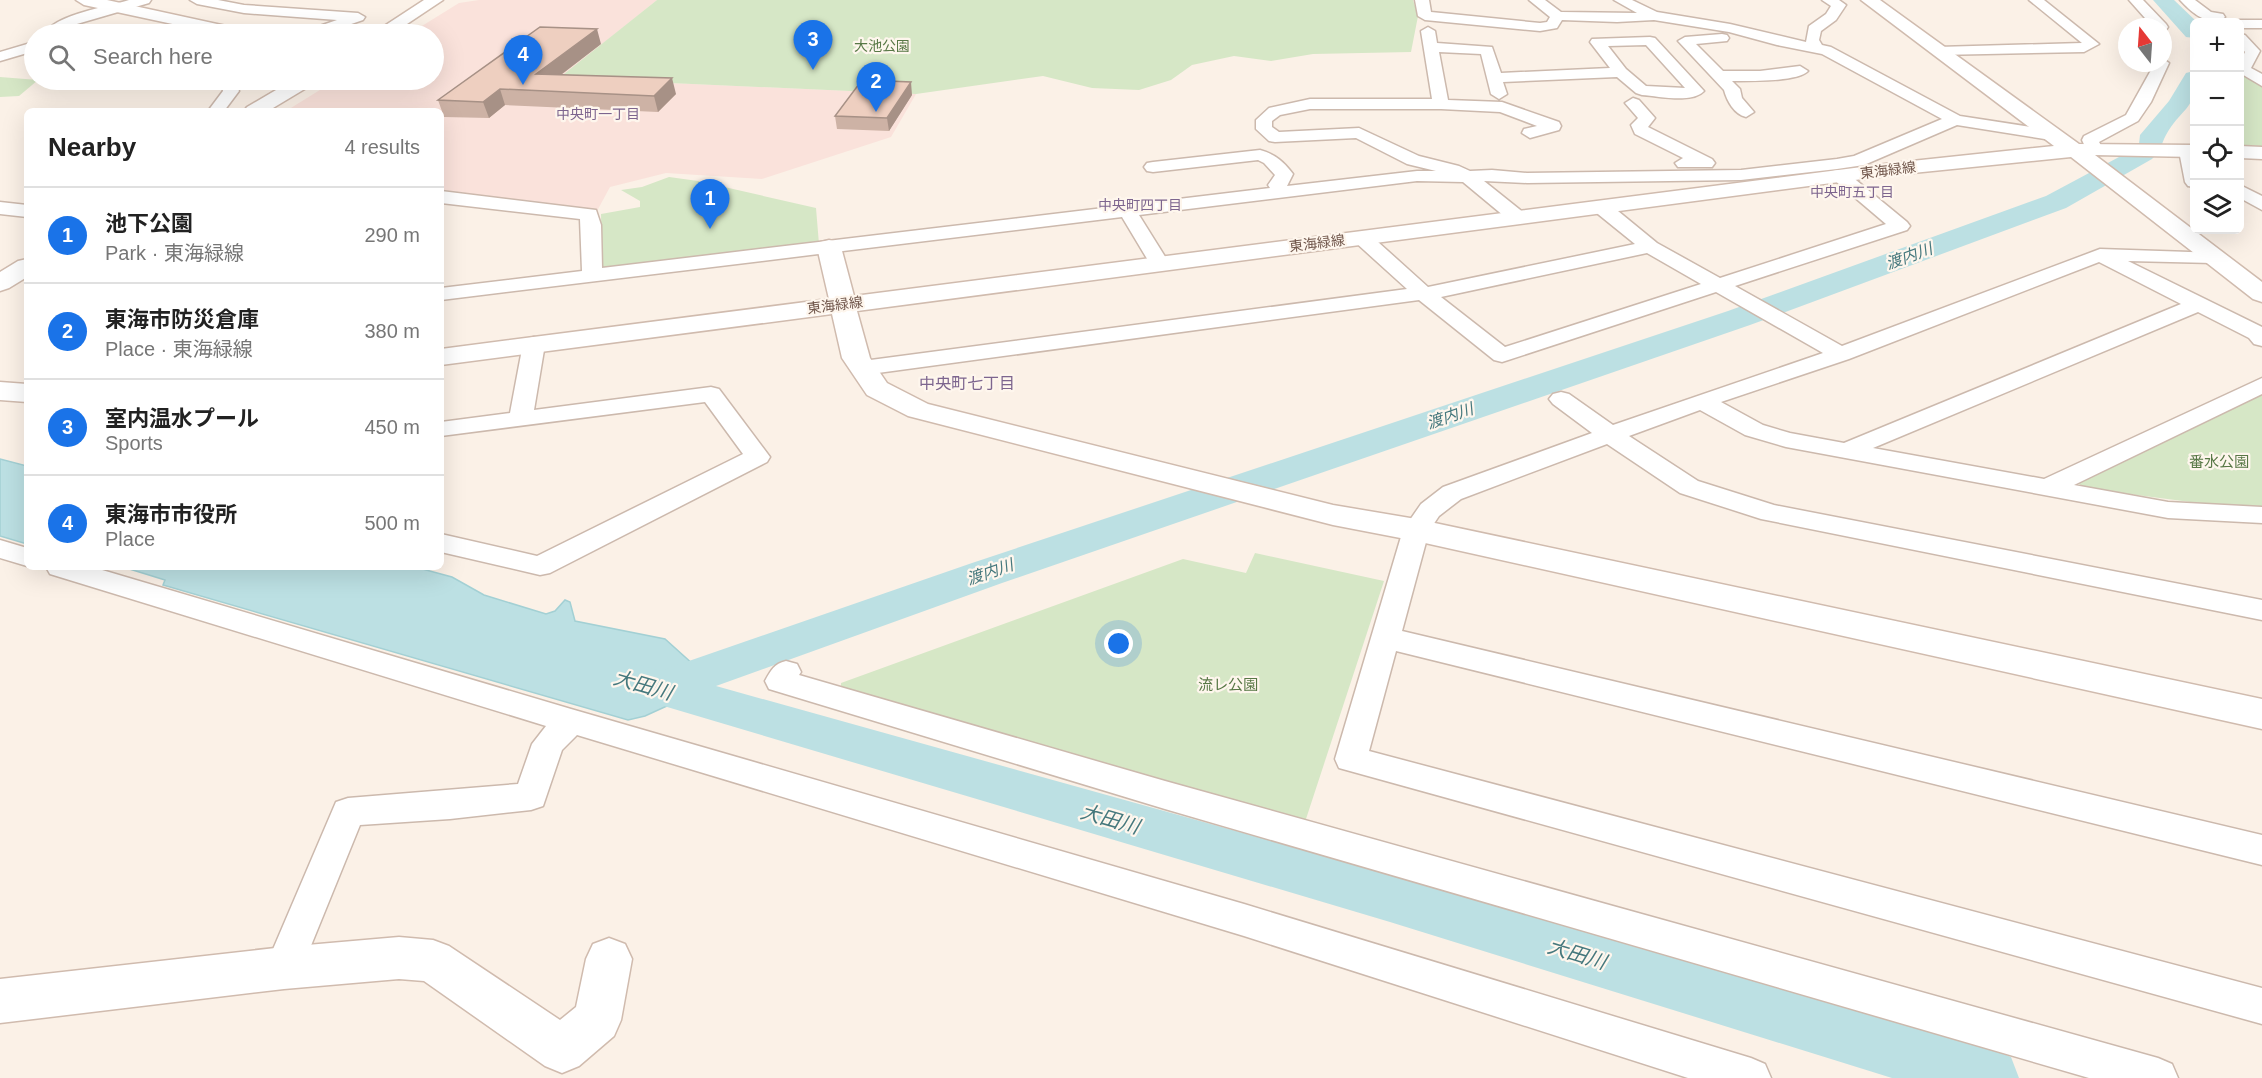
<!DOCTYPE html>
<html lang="en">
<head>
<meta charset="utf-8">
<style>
	:root { --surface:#fff; --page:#f2f2f2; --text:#222; --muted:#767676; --line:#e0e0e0; --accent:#1a73e8 }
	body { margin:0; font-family:Helvetica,"Noto Sans JP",sans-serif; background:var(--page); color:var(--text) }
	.controls { position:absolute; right:18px; top:18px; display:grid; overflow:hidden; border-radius:9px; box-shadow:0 6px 24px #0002 }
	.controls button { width:54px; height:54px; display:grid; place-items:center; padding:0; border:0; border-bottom:2px solid var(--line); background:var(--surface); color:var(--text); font:30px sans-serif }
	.compass { position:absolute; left:2118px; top:18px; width:54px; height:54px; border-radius:50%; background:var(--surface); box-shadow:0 6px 24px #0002; rotate:343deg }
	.you { position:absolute; left:1119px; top:644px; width:21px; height:21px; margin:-15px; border:4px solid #fff; border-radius:50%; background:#1a73e8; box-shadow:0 0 0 9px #1a73e833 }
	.badge { display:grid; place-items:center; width:39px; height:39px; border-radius:50%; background:var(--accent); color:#fff; font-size:20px; font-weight:700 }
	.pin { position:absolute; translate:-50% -50px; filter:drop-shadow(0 2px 3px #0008) }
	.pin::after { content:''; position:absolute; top:32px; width:21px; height:18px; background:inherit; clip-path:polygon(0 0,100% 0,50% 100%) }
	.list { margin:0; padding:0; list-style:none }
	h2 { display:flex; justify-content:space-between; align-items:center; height:78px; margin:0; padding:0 24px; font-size:26px }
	h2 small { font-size:20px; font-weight:400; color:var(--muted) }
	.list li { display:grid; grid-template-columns:39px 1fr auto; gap:18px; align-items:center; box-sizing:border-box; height:96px; padding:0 24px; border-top:2px solid var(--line) }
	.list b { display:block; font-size:22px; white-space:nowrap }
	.list p { margin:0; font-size:20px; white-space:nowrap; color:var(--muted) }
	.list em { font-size:20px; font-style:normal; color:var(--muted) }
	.icon { flex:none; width:33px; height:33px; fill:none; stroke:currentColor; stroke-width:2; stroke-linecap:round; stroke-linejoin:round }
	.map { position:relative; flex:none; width:2262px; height:1078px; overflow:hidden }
	.search { position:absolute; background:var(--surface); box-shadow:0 6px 24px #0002; left:24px; top:24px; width:420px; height:66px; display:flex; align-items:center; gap:15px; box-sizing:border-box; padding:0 21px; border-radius:33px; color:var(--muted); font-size:22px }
	.panel { position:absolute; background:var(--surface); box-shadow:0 6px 24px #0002; left:24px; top:108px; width:420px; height:462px; border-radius:9px }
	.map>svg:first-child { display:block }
</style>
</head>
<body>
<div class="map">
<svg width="2262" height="1078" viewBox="0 0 2262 1078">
	<rect width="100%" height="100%" fill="#fbf1e7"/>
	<path fill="#fae2db" d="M479 0H657L560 78 916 94 891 137 762 179 666 173 610 187 597 211 441 190V111H286L336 80H434V34H409L459 3Z"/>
	<path fill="#d6e7c6" d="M657 0H1413L1418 16 1411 52 1313 54 1271 61 1234 56 1192 65 1171 80 1139 90 1092 88 1043 76 916 94 559 78Z
		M2253 76 2262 83V146L2240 145V77Z
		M0 77 38 80 19 96 0 97Z
		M669 177 698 181 816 208 819 244 602 271 601 214 640 207V201L621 190 642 187Z
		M2262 395V506L2198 503 2083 488 2077 482Z
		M1255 553 1384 581 1305 822 841 696V683L1183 559 1246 573Z"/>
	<path fill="#bce0e3" stroke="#a3d0d4" stroke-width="1.5" d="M0 459 27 466V544L0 536Z
		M123 567H415L452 577 484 595 546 614 555 611 565 600 570 602 575 621 665 639 715 684 645 716 628 720 163 585 165 580Z"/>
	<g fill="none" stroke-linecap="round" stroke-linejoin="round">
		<path fill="#bce0e3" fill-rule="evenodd" d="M2153 0H2174L2197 22H2194V38L2186 37Z
			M2194 71C2198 111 2182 106 2166 135 2160 146 2163 149 2152 159L2066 208 1750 325 1002 583 716 686 1390 874 1989 1048 2011 1057 2019 1078H1892L1390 922 620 693 613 681 620 669 636 664 660 671 972 563 1728 311 2046 196 2134 149 2139 144 2140 135 2169 101 2186 73Z"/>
		<g stroke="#ccb9ad" stroke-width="3">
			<path id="street" d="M129 0H151L149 3 70 26 59 34H45C53 15 110 6 129 0Z
				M190 0H218L244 5 358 13 365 17 363 20 322 34H303L305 31 337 20 244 13 197 4Z
				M1415 0H1429L1431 12 1540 23 1547 22 1550 17 1529 0H1545L1561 12 1637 13 1614 0H1632L1657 12 1730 24 1806 42 1809 26 1826 14 1831 6 1822 0H1839L1846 5 1836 20 1821 31 1819 40 1822 45 1831 47 1960 116 2051 130 2059 135 2051 140 1957 125 1864 165 1837 169 1741 180 1527 183 1484 181 1524 213 1526 217 1524 221H1510L1463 182 1417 181 1139 215 1169 263 1166 267H1152L1122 217 441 300V288L582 271 580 219 441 203V191L596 210 601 225 602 268 1270 188 1268 185 1275 175 1264 163 1258 160 1153 172 1147 171 1144 167 1147 163 1153 162 1260 150C1275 154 1284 162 1293 174L1287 186 1417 171H1436L1407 164 1356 138 1275 142 1269 141 1256 129V120L1269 108 1310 99H1432L1421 31 1428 27 1435 31 1437 43 1492 47 1501 73 1610 68 1590 42 1592 39 1650 37 1655 38 1704 91C1692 104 1658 96 1642 95L1636 93 1617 77 1503 82 1507 94 1499 99 1491 94 1481 54 1439 52 1448 100 1502 102 1559 122 1561 126 1559 130 1530 138 1522 133 1524 129 1537 126 1500 112 1441 109H1310L1280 115 1272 121V127L1279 132 1359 128 1419 156 1459 166 1470 171 1492 170 1527 173 1741 170 1837 159 1854 156 1942 119 1822 54 1777 45 1729 32 1654 20 1617 22 1562 20 1557 28 1540 31 1425 20 1418 16ZM1646 45 1685 88 1646 86 1626 69 1608 46Z
				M2029 0H2044L2099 44 2084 52 1938 55 1931 51 1938 47 2082 43Z
				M2129 0H2143L2166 24 2168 27 2166 30 2163 31V27H2153Z
				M2180 0H2195L2211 12 2223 14 2225 17C2211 30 2190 11 2180 0Z
				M2240 20H2262V28H2240V22H2234Z
				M1722 34 1727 35 1729 38 1727 41 1696 44 1723 71H1760L1800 66 1808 71C1798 82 1748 81 1732 81L1740 89 1742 98 1754 112 1746 117C1734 114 1727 101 1724 90L1678 41 1685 37Z
				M2240 34 2245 35 2260 51 2251 68 2262 74V86L2240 73V62L2245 52 2240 46Z
				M34 42V51L0 61V52Z
				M2163 59 2169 63 2151 102 2138 121 2099 142 2103 149 2100 153H2088L2082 140 2084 136 2126 115 2155 63H2163Z
				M213 80H234L239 91 224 111H208L223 91 222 86 215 83Z
				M1633 98 1639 100 1655 118 1648 127 1712 159 1715 163 1712 167H1678L1675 163 1683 158 1635 134 1631 125 1638 118 1625 103Z
				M2188 146 2194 148V187L2188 186 2185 182 2179 151 2182 147Z
				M1839 170 1845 171 1907 222 1910 226 1907 230 1735 286 1842 346 2100 249 2220 253 2223 257 2220 261 2213 263 2128 261 2262 327V346L2254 344 2249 338 2198 312 1873 448 2044 479 2262 378V394L2074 485 2168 502 2262 507V523L2168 518 1786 447 1745 435 1700 410 1629 436 1698 481 1774 505 2262 600V620L1761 519 1680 493 1607 444 1461 499 1439 516 1429 531 1402 631 2262 835V865L1396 651 1369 751 2262 988V1024L1339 768 1335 759 1403 530 1421 504 1443 487 1592 433 1553 404 1549 399 1553 394 1561 392 1569 394 1613 425 1823 353 1716 292 1502 362 1494 360 1419 300 863 375 855 373 852 368 855 363 863 361 1407 289 1354 241 1351 237 1354 233H1368L1428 287 1635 244 1593 210 1591 206 1593 202H1607L1657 243 1720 278 1886 224 1833 179 1830 175 1833 171ZM1647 253 1701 284 1505 347 1441 297ZM2099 262 2181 304 1844 443 1790 433 1763 425 1721 402 1849 359Z
				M2240 185 2262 196V210L2240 198Z
				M0 202 27 205V217L0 214Z
				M534 337 542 339 545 344 534 410 711 387 719 389 770 457 767 462 550 573 540 575 441 552V534L537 556 743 454 705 402 441 436V422L510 413 523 344 526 339Z
				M0 540 27 548V566L0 558Z
				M46 567H92L571 709 1244 904 1751 1058 1765 1064 1771 1078H1688L1244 936 577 735 562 750 543 806 531 810 450 819 360 825 297 980 284 985 271 980 265 968 336 802 348 798 518 784 532 744 546 726 50 574Z
				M786 661 797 664 801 672 799 675 1165 781 2158 1058 2172 1064 2178 1078H2089L1165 809 769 689 765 681C771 670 774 664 786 661Z"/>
		</g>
		<g stroke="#d0bbae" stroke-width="3">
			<path id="secondary" d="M76 0H107L240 29 246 30 249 34H219L84 5Z
				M424 0H443L392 34H372Z
				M1861 0H1880L2079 144 2194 145V157L2095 155 2262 282V302L2253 299 2071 157 1893 175 857 311 870 358 887 383 928 404 1333 505 1416 519 2262 699V729L1416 541 1333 525 908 416 867 395 842 358 832 314 441 365V349L829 299 817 247 821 242 829 240 837 242 841 247 854 296 1893 163 2054 146Z
				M293 80H315L313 84 268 111H244L247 107Z
				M2240 146 2262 147V159L2240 158Z
				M27 259V277L9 288 0 291V272L18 261Z
				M0 382 27 384V402L0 400Z
				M399 937 433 940 449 946 560 1020 576 1007 586 959 593 944 609 938 625 944 632 959 621 1020 614 1036 579 1066 562 1073 545 1066 424 981 399 979 284 989 0 1023V979L284 947Z"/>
		</g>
		<use href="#street" fill="#fff" fill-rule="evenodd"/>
		<use href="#secondary" fill="#fff" fill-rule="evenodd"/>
	</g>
	<path fill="#cdb2a5" d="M601 44 561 75 676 94 658 112 505 105 489 118 444 117 438 100Z
		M912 95 889 131 837 129 835 116Z"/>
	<path fill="#a79186" d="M597 29 601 44 541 90 536 74Z
		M672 78 676 94 658 112 654 96Z
		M911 82 912 95 889 131 887 118Z
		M500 89 505 105 489 118 483 102Z"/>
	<path fill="#eecfc0" stroke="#a79186" stroke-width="1.5" d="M540 27 597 29 536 74 672 78 654 96 500 89 483 102 438 100Z
		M862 80 911 82 887 118 835 116Z"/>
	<g text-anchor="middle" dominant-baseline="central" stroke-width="4.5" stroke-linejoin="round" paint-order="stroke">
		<g font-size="14" fill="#587846" stroke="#fef6ed">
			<text x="882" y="46">大池公園</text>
		</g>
		<g font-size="14" fill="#7d658e" stroke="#fef6ed">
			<text x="598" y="114">中央町一丁目</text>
			<text x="1852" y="192">中央町五丁目</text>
			<text x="1140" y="205">中央町四丁目</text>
		</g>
		<g font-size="14" fill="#72584d" stroke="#fef6ed">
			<text transform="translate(1888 170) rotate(-7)">東海緑線</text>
			<text transform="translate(1317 243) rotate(-7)">東海緑線</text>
			<text transform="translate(835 305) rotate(-7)">東海緑線</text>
		</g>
		<g font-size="15" fill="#587846" stroke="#fef6ed">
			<text x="2219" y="461">番水公園</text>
			<text x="1228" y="684">流レ公園</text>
		</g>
		<g font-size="16" font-style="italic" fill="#45787d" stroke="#fef6ed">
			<text transform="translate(1909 256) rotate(-20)">渡内川</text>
			<text transform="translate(1450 416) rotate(-19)">渡内川</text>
			<text transform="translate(990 572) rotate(-19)">渡内川</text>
		</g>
		<g font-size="16" fill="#7d658e" stroke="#fef6ed">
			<text x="967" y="383">中央町七丁目</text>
		</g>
		<g font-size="20" font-style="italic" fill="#45787d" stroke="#fef6ed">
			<text transform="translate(643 685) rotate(16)">大田川</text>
			<text transform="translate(1110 819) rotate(16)">大田川</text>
			<text transform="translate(1577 954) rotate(17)">大田川</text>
		</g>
	</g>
</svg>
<div class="controls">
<button>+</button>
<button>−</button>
<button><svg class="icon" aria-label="locate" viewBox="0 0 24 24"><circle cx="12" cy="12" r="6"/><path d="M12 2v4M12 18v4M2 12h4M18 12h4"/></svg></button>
<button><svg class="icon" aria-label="layers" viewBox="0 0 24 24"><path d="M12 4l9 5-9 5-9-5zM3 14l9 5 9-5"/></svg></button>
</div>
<svg class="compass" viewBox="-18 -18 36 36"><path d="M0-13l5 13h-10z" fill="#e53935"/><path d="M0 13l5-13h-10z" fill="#767676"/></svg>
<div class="you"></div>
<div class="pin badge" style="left:710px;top:229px">1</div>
<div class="pin badge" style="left:876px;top:112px">2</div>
<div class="pin badge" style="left:813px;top:70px">3</div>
<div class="pin badge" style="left:523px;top:85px">4</div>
<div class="search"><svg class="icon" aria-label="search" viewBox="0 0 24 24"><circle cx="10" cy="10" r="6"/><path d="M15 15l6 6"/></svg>Search here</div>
<section class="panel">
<h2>Nearby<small>4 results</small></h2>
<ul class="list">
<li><span class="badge">1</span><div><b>池下公園</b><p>Park · 東海緑線</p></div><em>290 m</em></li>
<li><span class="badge">2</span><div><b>東海市防災倉庫</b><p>Place · 東海緑線</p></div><em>380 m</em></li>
<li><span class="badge">3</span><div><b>室内温水プール</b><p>Sports</p></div><em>450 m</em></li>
<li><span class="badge">4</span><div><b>東海市市役所</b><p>Place</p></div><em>500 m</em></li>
</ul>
</section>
</div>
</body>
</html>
